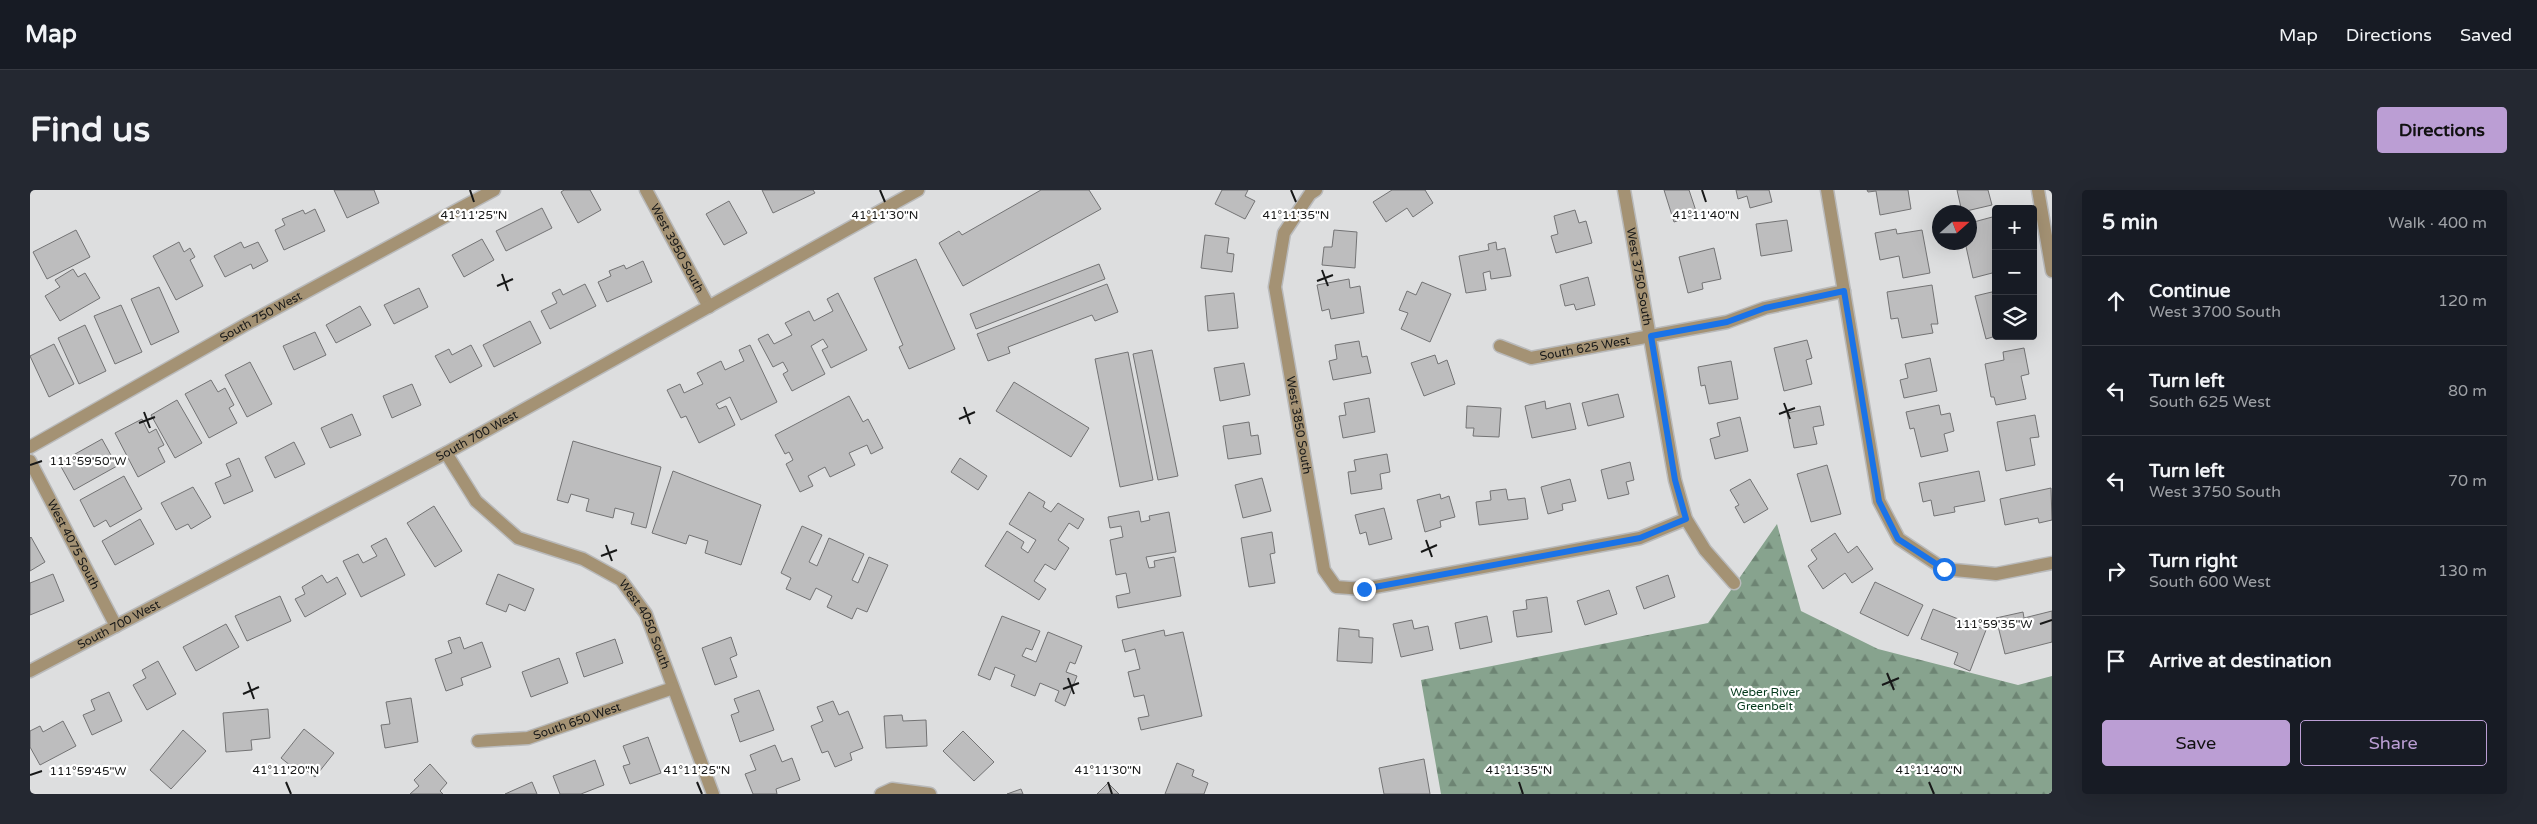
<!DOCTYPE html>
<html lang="en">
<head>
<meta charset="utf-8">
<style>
	:root { --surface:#171b24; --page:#242831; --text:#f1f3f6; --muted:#9ea1a6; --line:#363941; --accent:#bb9ed4 }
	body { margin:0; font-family:"Varela Round",sans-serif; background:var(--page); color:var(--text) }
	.controls { position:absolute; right:15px; top:15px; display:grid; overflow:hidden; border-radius:5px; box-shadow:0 5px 20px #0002 }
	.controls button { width:45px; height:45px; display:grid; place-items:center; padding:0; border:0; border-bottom:1px solid var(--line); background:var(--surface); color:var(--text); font:25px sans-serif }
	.compass { position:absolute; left:1902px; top:15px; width:45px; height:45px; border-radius:50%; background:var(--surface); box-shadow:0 5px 20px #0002; rotate:69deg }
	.stop { position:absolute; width:15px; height:15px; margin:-11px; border:4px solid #1a73e8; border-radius:50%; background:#fff }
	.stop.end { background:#1a73e8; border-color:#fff; box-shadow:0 1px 5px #0008 }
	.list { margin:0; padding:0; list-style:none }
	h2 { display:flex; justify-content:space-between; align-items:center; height:65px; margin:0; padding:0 20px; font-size:21px }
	h2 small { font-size:16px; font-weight:400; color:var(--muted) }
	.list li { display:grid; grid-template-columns:32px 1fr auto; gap:15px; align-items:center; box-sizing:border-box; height:90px; padding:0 20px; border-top:1px solid var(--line) }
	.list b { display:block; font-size:19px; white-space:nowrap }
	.list p { margin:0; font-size:16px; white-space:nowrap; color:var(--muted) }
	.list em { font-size:16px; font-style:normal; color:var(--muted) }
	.actions { display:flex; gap:10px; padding:15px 20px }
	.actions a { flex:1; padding:11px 0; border:1px solid var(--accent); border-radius:5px; text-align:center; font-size:18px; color:var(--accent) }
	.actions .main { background:var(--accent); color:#111 }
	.icon { flex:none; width:28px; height:28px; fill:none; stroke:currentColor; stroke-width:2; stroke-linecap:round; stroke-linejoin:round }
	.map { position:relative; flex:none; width:2022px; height:604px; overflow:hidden; border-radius:5px }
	header { display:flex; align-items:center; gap:30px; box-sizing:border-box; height:70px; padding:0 25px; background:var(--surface); border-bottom:1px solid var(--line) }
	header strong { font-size:24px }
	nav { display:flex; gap:28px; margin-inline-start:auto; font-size:18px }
	.intro { display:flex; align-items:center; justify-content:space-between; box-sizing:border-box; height:120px; padding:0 30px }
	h1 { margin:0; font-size:35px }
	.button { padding:12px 22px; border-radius:5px; background:var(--accent); color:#111; font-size:18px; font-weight:700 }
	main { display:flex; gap:30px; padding:0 30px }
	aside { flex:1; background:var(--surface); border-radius:5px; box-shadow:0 5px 20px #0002 }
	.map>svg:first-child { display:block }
</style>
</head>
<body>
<header>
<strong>Map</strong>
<nav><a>Map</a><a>Directions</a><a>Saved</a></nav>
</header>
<div class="intro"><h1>Find us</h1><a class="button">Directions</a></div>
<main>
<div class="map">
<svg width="2022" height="604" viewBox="0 0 2022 604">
	<defs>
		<pattern id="forest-firs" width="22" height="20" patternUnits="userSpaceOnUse" patternTransform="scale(1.25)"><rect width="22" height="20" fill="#87a38e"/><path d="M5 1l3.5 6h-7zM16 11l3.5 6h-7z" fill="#6d8473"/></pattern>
	</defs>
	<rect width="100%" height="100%" fill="#dddedf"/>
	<path fill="url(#forest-firs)" d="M1747 334 1771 421 1848 459 1988 495 2022 486V604H1411L1391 490 1678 433Z"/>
	<path fill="#bdbdbe" stroke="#737374" d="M304 0H344L349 13 317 28Z
		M534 0H560L571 20 548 33 531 2Z
		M732 0H783L785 3 743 23Z
		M1011 0H1059L1071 19 933 96 909 53 929 41 932 45Z
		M1192 0H1218L1215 6 1225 11 1215 29 1185 14Z
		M1362 0H1395L1403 13 1383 27 1377 18 1356 32 1343 12Z
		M1634 0H1659L1667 24 1644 32Z
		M1706 0H1739L1742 12 1720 18 1717 6 1708 9Z
		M1837 0H1878L1881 19 1850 25 1846 1 1838 2Z
		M1927 0H1958L1962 15 1932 22Z
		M699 11 717 43 694 55 676 24Z
		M512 18 522 38 476 61 466 41Z
		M285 19 295 41 254 60 245 40 255 35 252 29 273 20 275 24Z
		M1545 20 1549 33 1556 31 1562 53 1526 63 1521 46 1528 44 1524 26Z
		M1966 26V82L1943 88 1935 52H1940V33Z
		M1757 30 1762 61 1731 66 1726 34Z
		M1866 39 1867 44 1892 40 1900 83 1873 88 1869 66 1850 70 1845 43Z
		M46 40 60 67 17 89 3 62Z
		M1304 40 1327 42 1325 78 1292 75 1294 57H1302Z
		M1175 45 1199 48 1197 63 1204 64 1202 82 1171 78Z
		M452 49 464 70 434 87 422 65Z
		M149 52 154 62 160 58 165 67 160 70 173 96 146 110 123 66Z
		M211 52 214 58 228 52 238 71 223 79 221 74 195 87 184 66Z
		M1466 52 1467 60 1475 58 1481 86 1461 89 1460 81 1453 83 1456 100 1436 103 1429 66 1459 60 1458 54Z
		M1684 58 1691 89 1672 93 1673 99 1658 103 1649 67Z
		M886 69 925 159 879 179 869 157 873 155 844 88Z
		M613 71 622 92 577 112 568 92 581 86 579 81 594 75 596 79Z
		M1069 74 1075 89 946 139 940 124Z
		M43 79 48 87 55 83 70 108 30 131 15 106 30 97 25 90Z
		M1558 87 1565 115 1546 120 1544 114 1535 116 1530 95Z
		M1319 89 1320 98 1330 96 1334 123 1301 129 1299 119 1292 121 1287 95Z
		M1392 92 1421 104 1400 152 1371 139 1378 123 1369 120 1377 101 1386 105Z
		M555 94 566 116 520 139 511 121 527 113 522 103 530 99 533 105Z
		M1077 94 1088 122 1065 131 1062 125 978 157 980 163 958 171 947 144Z
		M1902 95 1908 134H1901L1903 143 1872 148 1868 128 1861 129 1857 102Z
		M129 97 149 142 121 155 101 109Z
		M389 98 398 117 364 134 354 115Z
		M1966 101V146L1956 149 1945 106Z
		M808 103 837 160 801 178 792 160 798 157 793 149 781 156 795 184 762 201 753 184 758 181 753 172 743 177 728 149 738 144 744 154 762 145 755 133 779 121 784 131 803 121 797 109Z
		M1204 103 1208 138 1178 141 1175 106Z
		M91 115 112 162 85 174 64 126Z
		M330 116 341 135 306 153 296 135Z
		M500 131 511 153 464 177 453 155Z
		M55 135 76 181 49 194 28 148Z
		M285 142 296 165 264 180 253 156Z
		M1777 150 1782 168 1776 170 1782 194 1754 201 1744 158Z
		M1329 151 1332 167 1337 166 1341 183 1303 190 1299 171 1307 169 1305 155Z
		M24 154 44 194 19 207 0 166Z
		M441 155 452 176 420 193 405 166 419 159 422 165Z
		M720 155 747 212 711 230 700 207 686 214 689 219 696 216 705 235 669 253 656 226 651 228 637 200 650 194 654 203 673 194 667 183 691 171 695 180 714 171 709 160Z
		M1994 158 1999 184 1991 186 1996 209 1966 215 1964 207H1961L1955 174 1974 170 1973 162Z
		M1122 160 1148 286 1128 290 1103 164Z
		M1098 162 1123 290 1090 297 1065 169Z
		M1405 165 1408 174 1417 170 1425 194 1394 206 1381 173Z
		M1900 168 1907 201 1874 208 1870 190 1878 188 1875 174Z
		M1701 171 1708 209 1679 214 1675 195 1671 196 1668 177Z
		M220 172 242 214 217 227 195 185Z
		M1214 173 1220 205 1190 211 1184 178Z
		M181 190 188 202 195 198 204 215 199 218 207 233 179 248 155 204Z
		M984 192 1059 238 1041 267 966 221Z
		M382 194 391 215 362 228 353 206Z
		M1588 204 1594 227 1558 236 1552 213Z
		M819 206 833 232 838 229 853 258 841 264 837 255 819 263 825 275 800 287 795 277 778 286 783 296 770 302 756 274 763 270 759 262 755 264 745 245Z
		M1339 208 1345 242 1313 248 1309 226 1316 225 1314 213Z
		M147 210 172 253 145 268 121 225Z
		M1515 211 1516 219 1540 213 1546 239 1502 248 1495 216Z
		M1909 215 1911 225 1920 223 1924 241 1914 244 1918 261 1891 267 1884 238 1880 239 1876 222Z
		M1437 216 1471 218 1469 247 1443 246 1444 238H1436Z
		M1790 216 1794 235 1783 237 1787 254 1764 258 1757 223Z
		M322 224 331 245 300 258 291 238Z
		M2005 225 2009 247 2000 248 2005 275 1976 281 1967 232Z
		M1710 227 1718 261 1685 269 1680 249 1690 246 1687 233Z
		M112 229 119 243 126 239 134 255 128 258 135 272 108 287 85 243Z
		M1219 232 1221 246 1228 245 1231 264 1198 269 1193 236Z
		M72 249 87 276 44 300 29 273Z
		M543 251 631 277 616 338 601 334 604 323 585 318 583 328 556 321 559 309 541 304 538 313 527 310Z
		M264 252 275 274 245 288 235 267Z
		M1357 264 1360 282 1350 284 1352 299 1321 304 1318 282 1326 281 1324 270Z
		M209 268 223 301 194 314 185 293 201 286 196 274Z
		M930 268 957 286 948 300 921 282Z
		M1600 272 1604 290 1596 292 1599 304 1578 309 1571 280Z
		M1797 275 1811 324 1781 332 1767 284Z
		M643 281 731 315 711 375 675 363 678 351 659 345 656 354 622 343Z
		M1949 281 1955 311 1924 317 1925 322 1904 326 1901 310 1893 312 1889 293Z
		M94 286 112 319 80 337 76 330 64 337 50 310Z
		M1232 288 1241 321 1213 328 1205 295Z
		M1540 289 1546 311 1532 314 1533 320 1518 324 1511 297Z
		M1720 289 1738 319 1714 333 1705 317 1709 315 1700 300Z
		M163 297 181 327 161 339 158 334 146 340 131 313Z
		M2021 298 2022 330 2009 333 2008 328 1975 335 1970 309Z
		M1476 299 1478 310 1495 308 1498 329 1449 335 1446 312 1461 310 1460 301Z
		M999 302 1015 312 1013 317 1021 322 1028 313 1054 329 1048 339 1039 333 1028 350 1039 358 1025 380 1015 374 1004 391 1016 399 1009 410 955 376 977 341 994 352 991 358 998 363 1006 350 979 334Z
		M1410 304 1411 309 1419 306 1425 327 1410 331 1411 337 1395 342 1387 310Z
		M404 316 432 361 405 377 377 333Z
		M1354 318 1362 349 1339 355 1336 342 1330 344 1325 325Z
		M1109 321 1111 332 1120 330 1119 326 1139 322 1146 362 1116 367 1119 378 1125 377 1124 371 1144 367 1151 406 1088 418 1086 406 1100 403 1096 383 1086 385 1080 350 1093 347 1091 336 1080 338 1078 327Z
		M110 329 124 354 85 375 72 351Z
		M772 336 792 345 779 372 787 376 799 348 834 364 822 390 828 393 839 367 858 375 837 422 827 418 822 429 797 417 802 406 786 398 780 410 756 399 761 388 751 383Z
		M1242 342 1245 363 1240 364 1245 393 1219 397 1211 348Z
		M1805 343 1818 363 1827 356 1843 379 1822 393 1815 383 1793 399 1778 376 1787 369 1781 360Z
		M1 347 15 372 0 381V348Z
		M356 348 375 385 331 407 313 371 328 364 333 373 347 366 341 356Z
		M23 384 34 411 0 425V393Z
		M468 384 504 399 495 421 479 414 476 422 456 414Z
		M292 385 297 393 307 387 316 404 275 427 265 409 275 404 272 397Z
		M1638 385 1645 407 1614 419 1606 397Z
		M1845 392 1893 415 1878 446 1830 423Z
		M1579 400 1587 424 1555 435 1547 411Z
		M250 406 261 431 217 451 205 426Z
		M1517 407 1522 442 1487 447 1483 421 1497 419 1496 410Z
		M1903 419 1956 440 1940 481 1924 474 1928 463 1891 449Z
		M2022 421V452L1975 464 1966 428 1993 422 1994 428Z
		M972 426 1010 441 1002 460 996 458 992 466 1006 472 1018 442 1052 456 1045 474 1040 472 1036 482 1047 486 1035 516 1025 511 1029 501 1010 493 1005 506 981 496 985 485 965 477 960 490 948 485Z
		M1457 426 1462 452 1430 459 1425 433Z
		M1382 430 1384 439 1398 436 1403 460 1371 467 1363 434Z
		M196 434 209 457 166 481 153 457Z
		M1309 438 1329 440V447L1343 448 1342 473 1307 471Z
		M1134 440 1135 446 1153 442 1172 526 1111 540 1108 528 1119 526 1114 505 1104 507 1098 482 1110 479 1105 459 1095 462 1092 450Z
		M430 447 434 459 452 452 461 477 431 488 433 495 416 501 405 469 422 463 418 451Z
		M701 447 707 465 700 468 707 487 685 495 672 458Z
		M585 449 593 473 554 487 546 463Z
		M529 468 538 493 501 507 492 482Z
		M128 471 146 504 117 520 103 495 116 488 112 480Z
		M729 500 744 540 710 552 701 525 709 522 704 509Z
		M79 502 92 531 62 545 53 525 65 520 61 510Z
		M381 508 388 552 355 558 351 535 360 534 356 512Z
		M803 511 809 525 818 521 833 558 820 563 822 570 805 577 798 561 792 563 781 536 793 531 787 517Z
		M238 519 240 548 221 550 222 560 196 562 193 523Z
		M872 525 873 531 896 530 897 556 856 558 854 526Z
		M33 531 46 556 10 575 0 557V541L10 536 13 542Z
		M274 539 304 563 285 587 273 578 270 583 251 568Z
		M153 540 176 561 141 599 120 580Z
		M933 541 964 572 944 591 913 561Z
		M618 547 631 583 600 594 593 576 600 574 593 556Z
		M745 555 752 572 762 568 770 590 746 599 747 604H723L715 584 726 580 720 565Z
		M1394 569 1400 604H1354L1349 578Z
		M565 570 574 595 551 604H530L523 586Z
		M1147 573 1164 580 1162 586 1178 593 1174 604H1135Z
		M400 574 417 593 410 601 413 604H380L389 596 384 590Z
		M502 592 507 604H475Z
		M1078 593 1089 604H1067Z
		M991 599 993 604H977Z"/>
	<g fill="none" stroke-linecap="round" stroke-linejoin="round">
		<g stroke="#b9babb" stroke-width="15">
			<g id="minor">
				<path id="s1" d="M616 0 679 117"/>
				<path id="s2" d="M1286 0 1280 4 1254 43 1245 97 1294 380 1306 397 1334 399 1610 348 1656 329"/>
				<path id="s3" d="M1594 0 1645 290 1656 329 1675 360 1704 393"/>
				<path d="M1797 0 1849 311 1869 349 1914 379 1966 384 2022 373"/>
				<path d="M2008 0 2022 81"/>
				<path id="s4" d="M1470 156 1501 168 1697 132 1735 118 1814 101"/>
				<path id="s5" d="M0 257 215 135 464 0"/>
				<path id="s6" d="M416 263 446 311 488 348 553 369 591 390 616 424 683 604"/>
				<path id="s7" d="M0 271 86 436"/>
				<path id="s8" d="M0 481 416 263 888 0"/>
				<path id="s9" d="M448 551 498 548 643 498"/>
				<path d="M851 604 862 599 900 604"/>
			</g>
		</g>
		<use href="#minor" stroke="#a49274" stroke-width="12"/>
	</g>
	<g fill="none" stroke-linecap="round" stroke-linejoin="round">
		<path stroke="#1a73e8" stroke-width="6" d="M1334 399 1610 348 1656 329 1645 290 1621 146 1697 132 1735 118 1814 101 1849 311 1868 349 1914 379"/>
	</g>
	<path fill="none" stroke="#171818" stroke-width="2" d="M440 0 444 12M850 0 855 12M1261 0 1266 12M1672 0 1676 12M1292 80 1298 96M472 84 478 101M1287 91 1303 85M467 96 483 89M1754 213 1760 229M934 217 940 234M114 222 120 238M1749 224 1765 218M929 229 945 222M109 233 125 227M0 275 12 271M1396 350 1402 367M576 355 582 371M1391 362 1407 355M571 366 587 360M2010 434 2022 430M1857 483 1864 500M1038 488 1044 504M218 492 224 509M1852 495 1869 488M1033 499 1049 493M213 504 229 497M0 585 12 581M256 592 261 604M667 592 672 604M1078 592 1082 604M1489 592 1493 604M1899 592 1904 604"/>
	<g text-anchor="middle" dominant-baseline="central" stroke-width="4.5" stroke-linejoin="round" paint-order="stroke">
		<g font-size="12" fill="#171818" stroke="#fff">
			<text stroke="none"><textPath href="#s1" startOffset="66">West 3950 South</textPath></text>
			<text stroke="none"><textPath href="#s3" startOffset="88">West 3750 South</textPath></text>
			<text stroke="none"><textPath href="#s5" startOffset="265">South 750 West</textPath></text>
			<text stroke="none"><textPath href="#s4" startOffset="88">South 625 West</textPath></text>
			<text stroke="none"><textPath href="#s2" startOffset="249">West 3850 South</textPath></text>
			<text stroke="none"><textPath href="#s8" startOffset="505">South 700 West</textPath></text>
			<text stroke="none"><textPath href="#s7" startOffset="94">West 4075 South</textPath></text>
			<text stroke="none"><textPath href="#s8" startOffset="100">South 700 West</textPath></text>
			<text stroke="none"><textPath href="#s6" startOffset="275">West 4050 South</textPath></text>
			<text stroke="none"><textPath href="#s9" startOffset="102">South 650 West</textPath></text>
		</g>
		<g font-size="12" fill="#04391c" stroke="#fff">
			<text x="1735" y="502">Weber River<tspan x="1735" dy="14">Greenbelt</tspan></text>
		</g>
	</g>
	<g font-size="12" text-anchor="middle" fill="#171818" stroke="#fff" stroke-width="4.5" stroke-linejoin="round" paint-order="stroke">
		<text x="444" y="29">41°11'25"N</text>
		<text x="855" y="29">41°11'30"N</text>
		<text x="1266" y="29">41°11'35"N</text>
		<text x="1676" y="29">41°11'40"N</text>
		<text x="58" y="275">111°59'50"W</text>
		<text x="1964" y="438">111°59'35"W</text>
		<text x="256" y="584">41°11'20"N</text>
		<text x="667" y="584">41°11'25"N</text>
		<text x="1078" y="584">41°11'30"N</text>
		<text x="1489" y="584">41°11'35"N</text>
		<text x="1899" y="584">41°11'40"N</text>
		<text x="58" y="585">111°59'45"W</text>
	</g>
</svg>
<div class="controls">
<button>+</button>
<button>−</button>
<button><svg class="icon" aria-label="layers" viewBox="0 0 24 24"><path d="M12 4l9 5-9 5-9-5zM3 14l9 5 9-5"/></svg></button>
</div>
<svg class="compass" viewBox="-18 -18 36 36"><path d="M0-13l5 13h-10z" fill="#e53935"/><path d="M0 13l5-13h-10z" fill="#9ea1a6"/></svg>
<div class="stop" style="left:1914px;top:379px"></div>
<div class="stop end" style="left:1334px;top:399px"></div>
</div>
<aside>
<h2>5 min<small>Walk · 400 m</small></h2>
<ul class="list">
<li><svg class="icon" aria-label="ahead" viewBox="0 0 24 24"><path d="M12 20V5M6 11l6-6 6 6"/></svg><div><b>Continue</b><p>West 3700 South</p></div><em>120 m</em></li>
<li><svg class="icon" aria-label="left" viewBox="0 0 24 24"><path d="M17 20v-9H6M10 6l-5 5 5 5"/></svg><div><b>Turn left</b><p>South 625 West</p></div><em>80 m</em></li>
<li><svg class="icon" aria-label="left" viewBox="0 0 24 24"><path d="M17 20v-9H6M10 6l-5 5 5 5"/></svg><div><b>Turn left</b><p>West 3750 South</p></div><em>70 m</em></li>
<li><svg class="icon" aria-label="right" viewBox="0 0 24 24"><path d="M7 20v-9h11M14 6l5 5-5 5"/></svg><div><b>Turn right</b><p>South 600 West</p></div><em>130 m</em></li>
<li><svg class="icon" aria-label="arrive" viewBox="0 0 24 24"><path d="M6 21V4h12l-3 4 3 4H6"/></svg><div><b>Arrive at destination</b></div></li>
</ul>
<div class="actions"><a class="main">Save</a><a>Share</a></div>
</aside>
</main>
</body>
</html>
